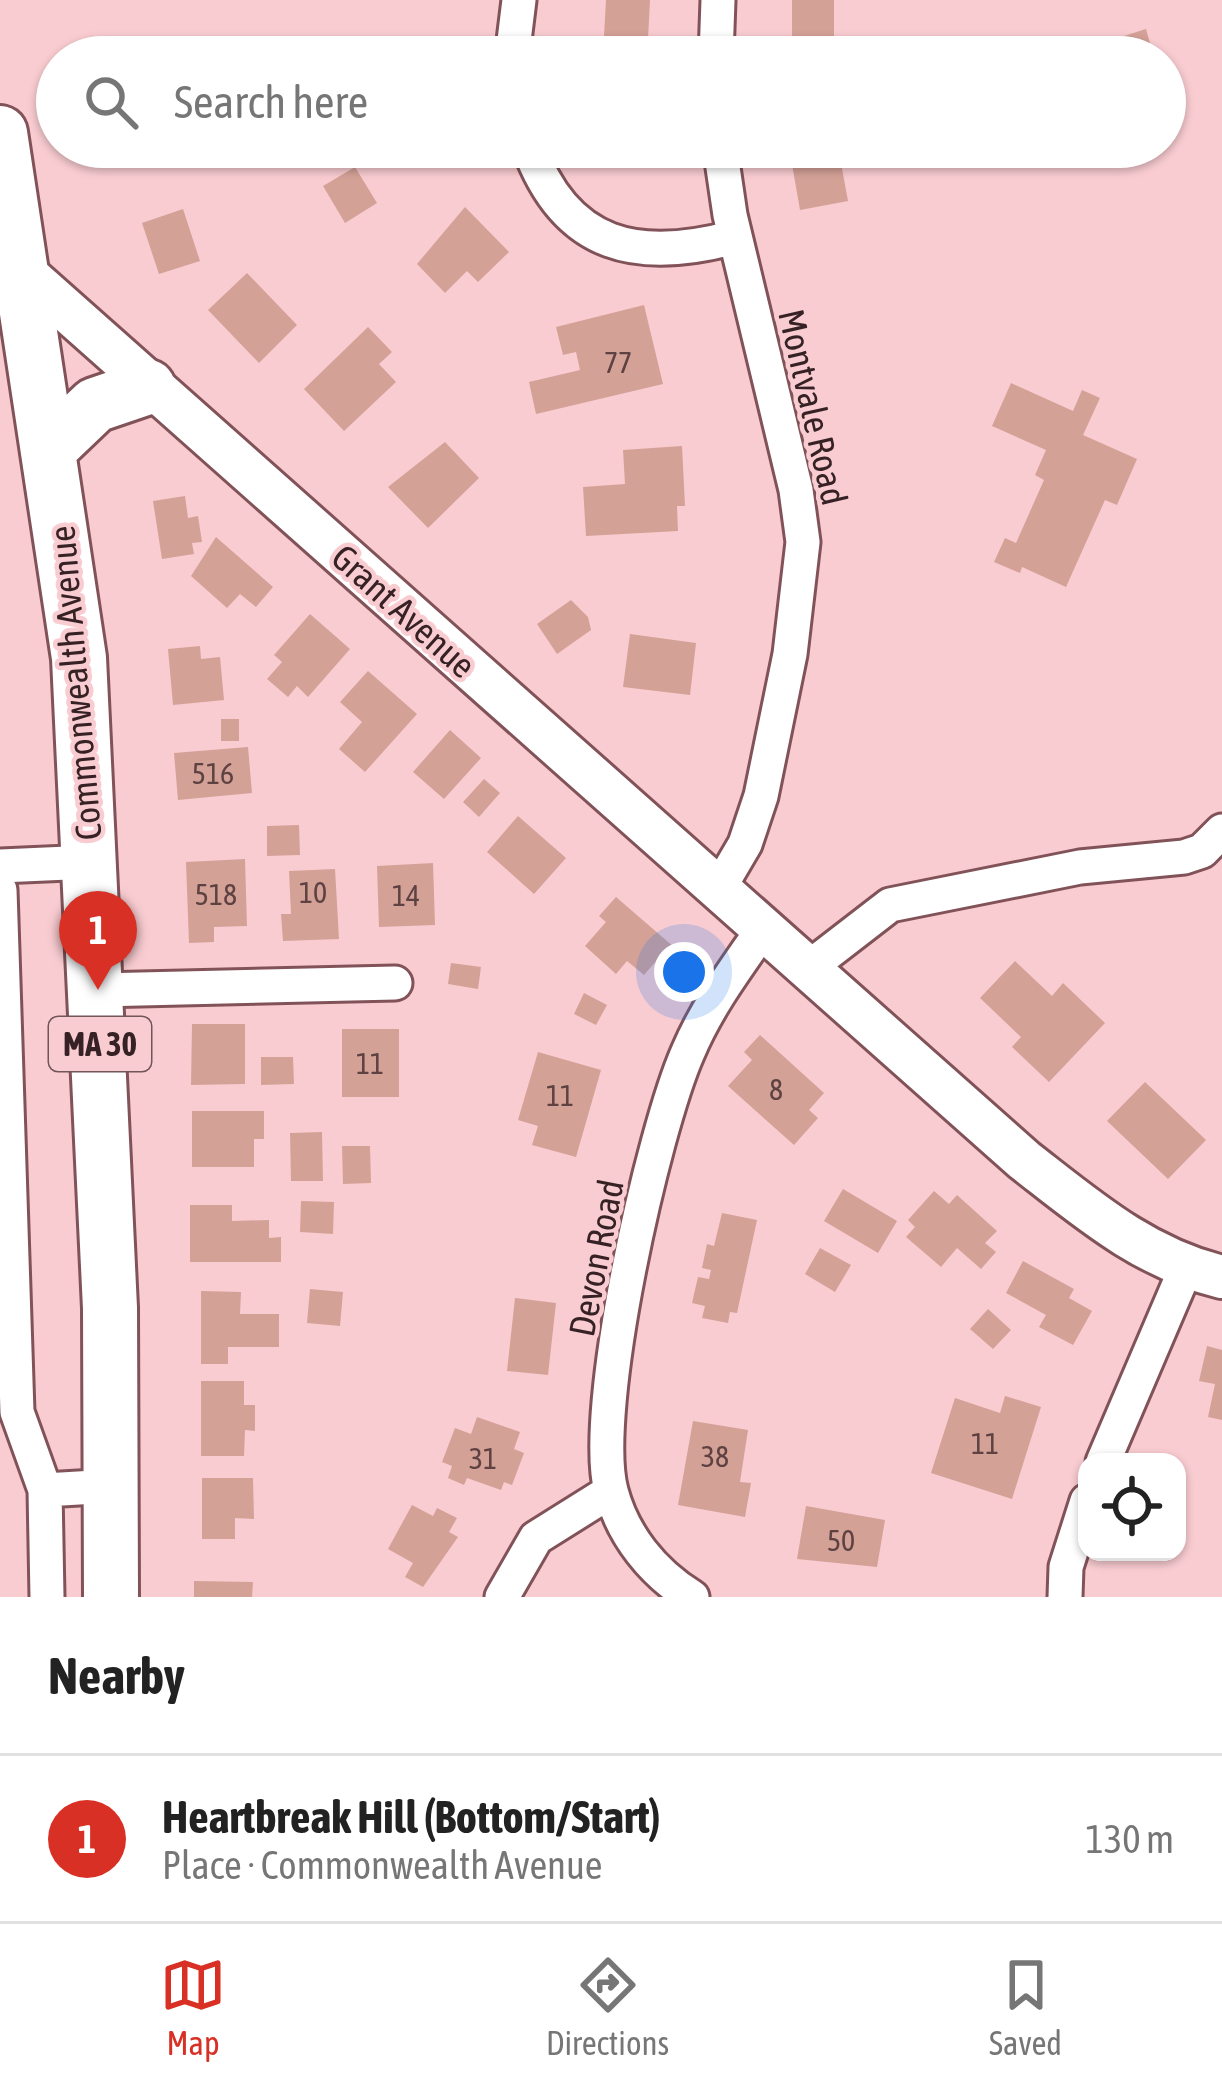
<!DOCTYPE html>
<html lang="en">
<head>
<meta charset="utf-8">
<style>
	:root { --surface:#fff; --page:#f6f6f6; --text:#222; --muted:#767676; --line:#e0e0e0; --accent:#d93025 }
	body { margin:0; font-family:"Asap Condensed",sans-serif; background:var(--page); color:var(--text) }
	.controls { position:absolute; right:36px; bottom:36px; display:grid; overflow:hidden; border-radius:24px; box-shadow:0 3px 9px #0004 }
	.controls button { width:108px; height:108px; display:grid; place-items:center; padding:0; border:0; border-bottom:3px solid var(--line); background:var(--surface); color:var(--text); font:60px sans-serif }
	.you { position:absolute; left:684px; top:972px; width:42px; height:42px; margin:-30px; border:9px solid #fff; border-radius:50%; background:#1a73e8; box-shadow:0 0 0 18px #1a73e833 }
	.badge { display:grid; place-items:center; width:78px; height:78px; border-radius:50%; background:var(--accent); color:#fff; font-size:39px; font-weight:700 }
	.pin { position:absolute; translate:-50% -99px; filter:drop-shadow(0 3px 6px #0008) }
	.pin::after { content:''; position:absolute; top:63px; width:42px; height:36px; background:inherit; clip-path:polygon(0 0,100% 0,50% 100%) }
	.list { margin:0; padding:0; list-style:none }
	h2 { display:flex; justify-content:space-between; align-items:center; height:156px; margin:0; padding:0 48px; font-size:51px }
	h2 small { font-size:39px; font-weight:400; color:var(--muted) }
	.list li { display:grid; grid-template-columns:78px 1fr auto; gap:36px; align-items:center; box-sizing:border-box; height:168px; padding:0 48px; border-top:3px solid var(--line) }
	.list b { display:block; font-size:45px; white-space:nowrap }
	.list p { margin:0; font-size:39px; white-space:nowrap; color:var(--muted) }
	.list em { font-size:39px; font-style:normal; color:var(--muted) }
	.icon { flex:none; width:66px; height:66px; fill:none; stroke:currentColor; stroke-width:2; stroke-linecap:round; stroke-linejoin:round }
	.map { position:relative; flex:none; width:1222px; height:1597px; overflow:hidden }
	.search { position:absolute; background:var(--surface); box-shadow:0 3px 9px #0004; left:36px; right:36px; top:36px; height:132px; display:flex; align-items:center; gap:30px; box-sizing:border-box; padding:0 42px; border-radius:66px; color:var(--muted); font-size:45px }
	.sheet { height:324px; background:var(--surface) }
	nav { display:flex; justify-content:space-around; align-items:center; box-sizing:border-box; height:168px; border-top:3px solid var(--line); background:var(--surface); font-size:33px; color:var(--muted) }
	nav a { display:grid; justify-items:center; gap:6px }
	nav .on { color:var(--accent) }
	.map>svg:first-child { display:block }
</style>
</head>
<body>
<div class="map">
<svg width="1222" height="1597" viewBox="0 0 1222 1597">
	<rect width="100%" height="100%" fill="#f9ccd1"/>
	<path fill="#d4a197" d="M606 0H650L648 39 604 36Z
		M792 0H834V36H792Z
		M1146 29 1154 57H1089L1086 48Z
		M853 42 888 43V57H853Z
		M613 147H654L655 165 615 168Z
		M789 147H855L839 152 848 201 800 210Z
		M355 167 377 203 345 223 323 186Z
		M465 207 509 252 478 282 467 271 445 293 417 264Z
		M183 209 200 261 159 274 142 223Z
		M247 273 297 325 259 363 208 310Z
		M644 305 663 384 536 414 529 382 580 370 576 352 563 355 556 327Z
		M368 327 392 352 379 364 396 382 344 431 304 389Z
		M1011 383 1073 411 1082 390 1100 398 1083 435 1137 459 1117 505 1105 500 1066 587 1022 567 1020 573 994 562 1005 538 1016 543 1044 480 1035 475 1046 450 992 426Z
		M445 442 479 478 428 528 388 487Z
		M682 446 685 506H677L678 531 586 536 583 487 625 484 623 450Z
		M185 496 188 518 198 516 202 542 192 543 194 554 162 559 153 501Z
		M216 537 273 587 256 607 240 594 227 608 191 576Z
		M571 600 588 617 591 630 557 654 537 624Z
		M310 614 350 649 308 697 297 686 288 697 267 679 282 662 274 655Z
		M630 634 696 643 690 695 623 687Z
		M200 646 201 659 220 657 224 700 173 705 168 649Z
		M368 671 417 714 365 772 339 749 362 722 340 702Z
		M221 719H239V741H221Z
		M450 730 481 758 444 799 413 772Z
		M248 747 252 793 178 800 174 753Z
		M484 779 500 793 479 817 463 802Z
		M518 816 566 858 534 894 487 852Z
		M299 825 300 855 267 856V826Z
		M245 859 247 926 214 927V942L189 943 186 862Z
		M433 863 435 925 379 927 377 866Z
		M335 869 339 939 283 941 281 914H291L289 871Z
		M616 897 682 954 667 970 657 960 644 975 627 961 616 974 585 946 606 922 599 916Z
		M1015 961 1052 996 1063 983 1105 1023 1049 1082 1012 1047 1021 1037 980 998Z
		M451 963 481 967 478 989 448 984Z
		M584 993 607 1005 596 1025 574 1014Z
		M192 1024H245V1084L191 1085Z
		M342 1029H399V1097H342Z
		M760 1035 824 1093 809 1110 818 1118 794 1145 728 1086 752 1060 744 1052Z
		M538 1052 601 1070 576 1157 532 1145 538 1126 518 1120Z
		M261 1057H293L294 1084 261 1085Z
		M1145 1082 1206 1140 1168 1179 1107 1121Z
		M192 1111H264V1139H254V1167H192Z
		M322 1132 323 1181H291L290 1133Z
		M342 1146H370L371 1183 343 1184Z
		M843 1189 897 1221 878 1253 824 1221Z
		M934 1191 949 1204 957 1195 997 1231 985 1243 996 1252 981 1269 957 1248 941 1267 906 1237 915 1227 908 1220Z
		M301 1201 334 1202 333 1234 300 1232Z
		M190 1205H232V1221L269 1220V1238L281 1237V1262H190Z
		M722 1213 757 1220 737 1313 730 1312 728 1323 702 1318 705 1306 692 1303 698 1277 709 1279 711 1270 702 1268 707 1244 714 1246Z
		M820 1248 851 1265 835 1292 805 1274Z
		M1023 1261 1074 1289 1069 1298 1092 1311 1073 1345 1039 1327 1046 1315 1006 1293Z
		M310 1289 343 1292 340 1326 307 1323Z
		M201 1291 241 1292 240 1314H279V1347H228V1364H201Z
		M515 1298 556 1303 548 1375 507 1371Z
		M988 1309 1011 1330 993 1349 970 1329Z
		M1207 1346 1222 1350V1420L1208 1417 1215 1384 1199 1381Z
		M201 1381H244V1405H255V1431L245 1430 244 1456H201Z
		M1005 1396 1041 1407 1012 1499 931 1473 955 1398 1000 1413Z
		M477 1417 520 1432 514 1449 524 1453 512 1485 504 1482 501 1490 467 1478 464 1485 448 1478 452 1466 442 1462 455 1428 471 1434Z
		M693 1421 748 1430 740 1482 751 1483 745 1517 678 1505Z
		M202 1478H253L254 1519 235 1518V1539H202Z
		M412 1505 433 1516 437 1508 457 1518 449 1532 458 1537 423 1587 405 1577 413 1563 388 1549Z
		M806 1506 885 1520 877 1567 797 1559Z
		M194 1581 253 1582 252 1597H194Z"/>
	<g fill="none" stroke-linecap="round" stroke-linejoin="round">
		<g stroke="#815359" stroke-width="39">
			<path id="minor" d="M512 57 519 0
				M716 57 718 0
				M529 147C566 249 639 263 735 237
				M0 866 91 862
				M0 890 17 1412 45 1490 47 1597
				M718 890 745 844 761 796 790 654 803 542 796 490 730 215 720 147
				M811 966 890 905 1080 867 1184 857 1202 851 1222 831
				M98 990 395 983
				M1103 1462 1186 1268
				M45 1490 112 1486
				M502 1597 536 1538 611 1491
				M692 1597C653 1573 623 1536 611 1491 590 1411 653 1131 688 1052 707 1007 736 968 764 928
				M1065 1597 1066 1567 1087 1501"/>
		</g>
		<g stroke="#815359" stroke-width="48">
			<path id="tertiary" d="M10 260 1024 1160C1087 1209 1143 1258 1222 1277"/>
		</g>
		<g stroke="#815359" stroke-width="60">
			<path id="primary" d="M0 133 79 658 110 1308 111 1597
				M50 448 95 405 148 387"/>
		</g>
		<use href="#minor" stroke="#fff" stroke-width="33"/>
		<use href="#tertiary" stroke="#fff" stroke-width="42"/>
		<use href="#primary" stroke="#fff" stroke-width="54"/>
	</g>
	<g text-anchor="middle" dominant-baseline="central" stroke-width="9" stroke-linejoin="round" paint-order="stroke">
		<g font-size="30" fill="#5e4242">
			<text x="618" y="362">77</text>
			<text x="213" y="773">516</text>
			<text x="313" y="892">10</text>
			<text x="216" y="894">518</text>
			<text x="406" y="895">14</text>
			<text x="370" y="1063">11</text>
			<text x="776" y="1089">8</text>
			<text x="560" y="1095">11</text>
			<text x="985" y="1443">11</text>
			<text x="715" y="1456">38</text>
			<text x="483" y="1458">31</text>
			<text x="841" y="1540">50</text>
		</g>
		<rect fill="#f9ccd1" stroke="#705559" stroke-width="3" x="49" y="1017" width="102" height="54" rx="9"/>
		<g font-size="33" font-weight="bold" fill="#362225">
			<text x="100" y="1044">MA 30</text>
		</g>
		<g font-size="36" fill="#362225" stroke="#f9ccd1">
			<text transform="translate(813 407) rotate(77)">Montvale Road</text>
			<text transform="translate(404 611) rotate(42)">Grant Avenue</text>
			<text transform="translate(75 683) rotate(-95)">Commonwealth Avenue</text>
			<text transform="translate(596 1258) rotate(-79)">Devon Road</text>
		</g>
	</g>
</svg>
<div class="controls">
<button><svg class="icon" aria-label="locate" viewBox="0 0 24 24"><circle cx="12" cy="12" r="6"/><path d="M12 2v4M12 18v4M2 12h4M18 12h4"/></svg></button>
</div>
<div class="you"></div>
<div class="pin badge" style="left:98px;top:990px">1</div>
<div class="search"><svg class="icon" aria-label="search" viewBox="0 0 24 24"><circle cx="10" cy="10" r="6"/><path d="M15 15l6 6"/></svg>Search here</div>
</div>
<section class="sheet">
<h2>Nearby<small></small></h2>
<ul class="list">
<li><span class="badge">1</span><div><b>Heartbreak Hill (Bottom/Start)</b><p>Place · Commonwealth Avenue</p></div><em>130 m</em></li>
</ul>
</section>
<nav>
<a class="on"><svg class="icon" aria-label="map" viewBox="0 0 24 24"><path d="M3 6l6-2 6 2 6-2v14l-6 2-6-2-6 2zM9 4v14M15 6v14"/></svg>Map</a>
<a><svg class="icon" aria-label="directions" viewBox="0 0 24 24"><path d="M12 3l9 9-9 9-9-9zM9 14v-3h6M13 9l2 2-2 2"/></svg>Directions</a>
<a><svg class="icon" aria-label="saved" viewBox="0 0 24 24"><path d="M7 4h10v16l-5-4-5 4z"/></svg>Saved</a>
</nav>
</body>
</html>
